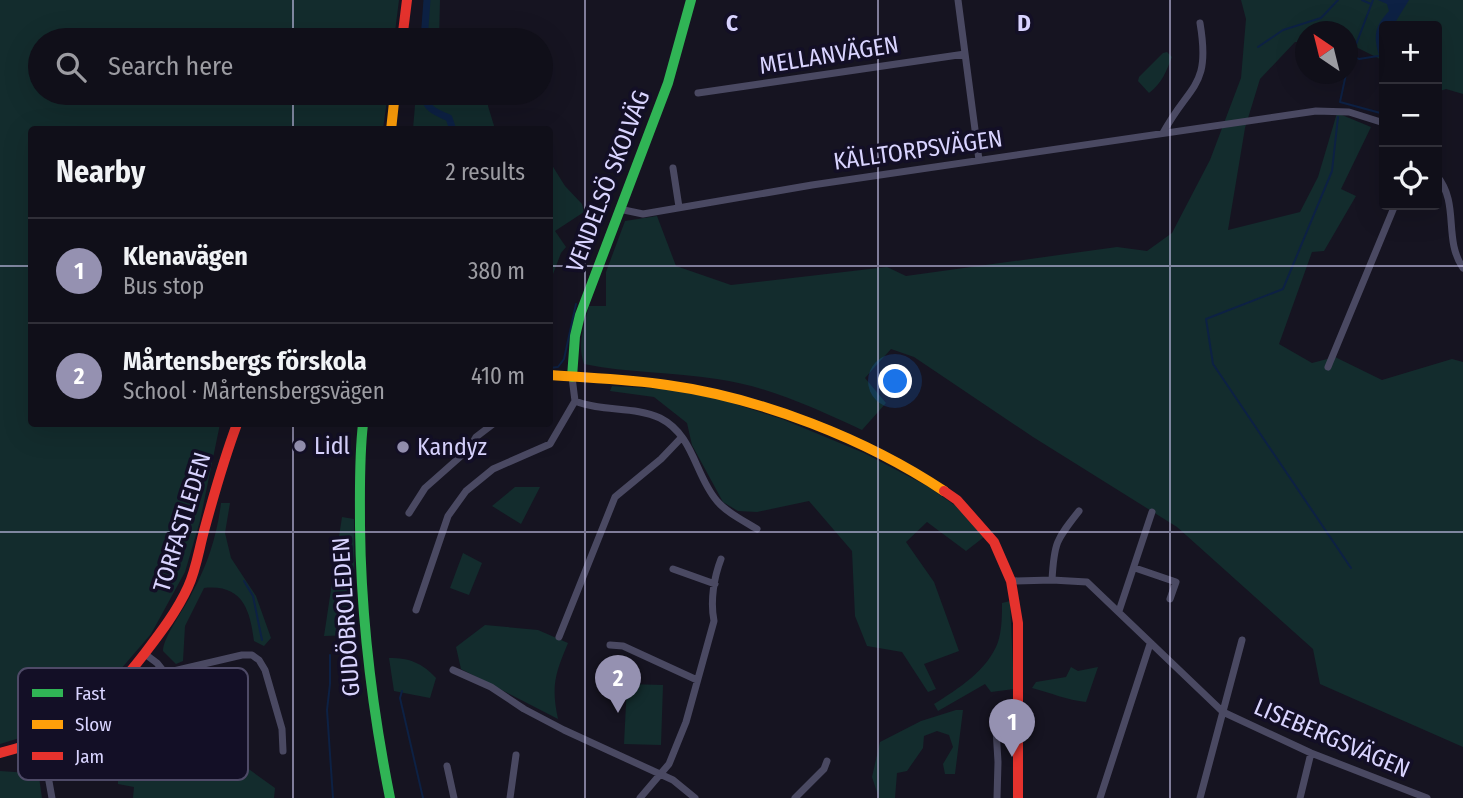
<!DOCTYPE html>
<html lang="en">
<head>
<meta charset="utf-8">
<style>
	:root { --surface:#100f19; --page:#191822; --text:#f1f3f6; --muted:#9c9ca2; --line:#302f38; --accent:#9591b1 }
	body { margin:0; font-family:"Fira Sans Condensed",sans-serif; background:var(--page); color:var(--text) }
	.controls { position:absolute; right:21px; top:21px; display:grid; overflow:hidden; border-radius:7px; box-shadow:0 7px 28px #0002 }
	.controls button { width:63px; height:63px; display:grid; place-items:center; padding:0; border:0; border-bottom:2px solid var(--line); background:var(--surface); color:var(--text); font:35px sans-serif }
	.compass { position:absolute; left:1295px; top:21px; width:63px; height:63px; border-radius:50%; background:var(--surface); box-shadow:0 7px 28px #0002; rotate:325deg }
	.you { position:absolute; left:896px; top:382px; width:24px; height:24px; margin:-18px; border:5px solid #fff; border-radius:50%; background:#1a73e8; box-shadow:0 0 0 10px #1a73e833 }
	.badge { display:grid; place-items:center; width:46px; height:46px; border-radius:50%; background:var(--accent); color:#fff; font-size:23px; font-weight:700 }
	.pin { position:absolute; translate:-50% -58px; filter:drop-shadow(0 2px 4px #0008) }
	.pin::after { content:''; position:absolute; top:37px; width:24px; height:21px; background:inherit; clip-path:polygon(0 0,100% 0,50% 100%) }
	.list { margin:0; padding:0; list-style:none }
	h2 { display:flex; justify-content:space-between; align-items:center; height:91px; margin:0; padding:0 28px; font-size:30px }
	h2 small { font-size:23px; font-weight:400; color:var(--muted) }
	.list li { display:grid; grid-template-columns:46px 1fr auto; gap:21px; align-items:center; box-sizing:border-box; height:105px; padding:0 28px; border-top:2px solid var(--line) }
	.list b { display:block; font-size:26px; white-space:nowrap }
	.list p { margin:0; font-size:23px; white-space:nowrap; color:var(--muted) }
	.list em { font-size:23px; font-style:normal; color:var(--muted) }
	.icon { flex:none; width:38px; height:38px; fill:none; stroke:currentColor; stroke-width:2; stroke-linecap:round; stroke-linejoin:round }
	.map { position:relative; flex:none; width:1463px; height:798px; overflow:hidden }
	.search { position:absolute; background:var(--surface); box-shadow:0 7px 28px #0002; left:28px; top:28px; width:525px; height:77px; display:flex; align-items:center; gap:18px; box-sizing:border-box; padding:0 24px; border-radius:38px; color:var(--muted); font-size:26px }
	.panel { position:absolute; background:var(--surface); box-shadow:0 7px 28px #0002; left:28px; top:126px; width:525px; height:301px; border-radius:7px }
	.map>svg:first-child { display:block }
</style>
</head>
<body>
<div class="map">
<svg width="1463" height="798" viewBox="0 0 1463 798">
	<rect width="100%" height="100%" fill="#161421"/>
	<path fill="#132c2d" d="M0 0H399L394 40H40V93H388L383 129 32 130V424H220L200 521 185 572 151 634 102 691 49 729 0 744Z
		M424 0H440L439 40H421Z
		M1241 0H1463V94L1446 89 1437 92V26H1384V61L1354 46 1348 45V32H1306L1305 42H1295L1260 79 1245 128 1228 230 1300 212 1318 177 1337 113 1371 127 1341 189 1356 196 1324 251 1312 252 1279 344 1312 363 1335 357 1382 380 1452 359 1463 362V747L1320 684 1313 649 1177 527 1033 437 914 357 891 349 865 378 886 403 862 430C816 409 768 386 717 379 672 372 628 373 584 364 577 345 584 325 589 306H606V272L625 221 657 216 676 266 731 285 887 267 906 276 1117 247 1147 251 1172 233 1210 160 1241 78 1246 19Z
		M1167 52 1172 57C1166 72 1162 83 1149 93L1138 81 1139 77 1163 53Z
		M416 93H489L488 106 495 129H413Z
		M550 162 565 186 582 204 584 212 555 231 566 247 561 253 550 282Z
		M612 386 665 389 719 399 782 419 864 453 927 486 956 506 984 537 966 551 927 522 906 542 934 582 959 651 924 664 936 689 928 692 902 652 867 646 855 616 852 551 809 501 757 512 738 511 723 502 692 445 687 423 654 397 610 391Z
		M515 487H540L521 524 492 506Z
		M221 503H230L225 533 231 558 256 596 271 638 264 646 254 641C250 609 242 584 204 588L185 626 183 661 176 664 163 651C163 637 185 608 192 593 208 564 217 535 221 503Z
		M342 517 354 519 355 635 324 636Z
		M463 553 482 563 469 595 450 588Z
		M1010 601 1014 689 991 692 985 684 938 711 934 704C958 689 988 670 998 642 1002 630 1002 615 1002 603Z
		M485 625 538 630 568 643C555 674 551 686 558 719L461 669 456 647Z
		M389 658C410 658 422 663 436 678L430 698 394 691Z
		M1071 667 1078 671 1098 667 1086 702C1067 700 1051 693 1032 688L1036 682 1066 677Z
		M627 684 663 685 661 745 624 744Z
		M956 710H963L955 774H945L943 764 953 747 949 735 937 731 924 736 923 748 907 771 897 773 895 798H879L872 777 880 742 921 721Z
		M165 741 181 750 235 741 243 765 275 788 274 798H133L134 787 118 784V766Z
		M0 771 29 773 39 777 42 798H0Z"/>
	<path fill="#0d2144" d="M1378 0H1409L1393 26H1384V54L1379 55C1373 35 1375 26 1389 11L1387 4Z"/>
	<g fill="none" stroke-linecap="round" stroke-linejoin="round">
		<path stroke="#0d2144" stroke-width="2" d="M1362 0 1371 4
			M1258 47 1283 30 1321 18 1338 0
			M1352 55 1373 0
			M1348 67 1352 55 1359 59 1378 56
			M1346 74 1340 102 1384 114
			M1338 117 1332 171 1283 289 1206 319 1213 364 1351 568
			M550 368 558 367 564 359 576 304
			M244 581 253 596 262 640
			M330 655V684L327 710 333 798
			M402 691 400 698 423 798"/>
		<path stroke="#0d2144" stroke-width="7" d="M424 40 427 0
			M423 93C426 109 435 112 449 118L453 130"/>
		<path stroke="#4a4962" stroke-width="7" d="M958 0 979 160
			M698 93 965 54
			M1163 133C1190 83 1211 88 1200 23
			M673 168 679 207
			M1437 176C1460 204 1443 239 1463 268
			M619 209 643 214 812 185 1316 111 1349 112 1384 123
			M1328 367 1395 205
			M575 401C602 412 634 406 660 418 694 435 695 476 717 501 727 513 744 521 757 529
			M409 513 425 488 469 449 476 437 493 424
			M1135 568 1176 582 1170 599
			M673 569 715 584
			M1052 580C1054 543 1056 540 1079 511
			M1011 581 1052 580 1087 582 1223 712 1311 753 1427 798
			M416 610 448 516 466 491 493 469 550 444 575 401 572 377
			M1119 611 1152 512
			M559 637 615 497 661 459 682 437
			M610 645 623 646 697 680
			M145 654 157 663 165 673
			M453 670 491 687 524 709 564 730 673 780 695 798
			M995 712 998 762 997 798
			M38 743 43 748 52 798
			M84 761 89 747 142 698 165 673 242 655H252L259 660 265 670 282 729 283 751
			M447 766 454 798
			M510 798 516 755
			M640 798 669 764 686 722 714 621C710 601 714 577 721 559
			M795 798 824 769 827 761
			M1100 798 1150 644
			M1200 798 1242 640
			M1300 798 1311 753"/>
		<path stroke="#30b455" stroke-width="10" d="M572 377 575 336 580 315 668 83 691 0
			M363 424C359 458 360 492 360 526 361 618 372 708 390 798"/>
		<path stroke="#ff9f0a" stroke-width="10" d="M391 130 395 93
			M550 375C589 378 629 379 667 385 761 398 866 439 944 491"/>
		<path stroke="#e5322d" stroke-width="10" d="M402 40 407 0
			M944 491 957 500 994 542 1011 581 1018 623V798
			M0 753C73 734 99 712 145 653 161 632 177 611 188 587 196 570 199 549 204 531 214 494 224 459 237 424"/>
	</g>
	<path fill="none" stroke="#d9d4ff" stroke-width="2" stroke-opacity="0.55" d="M293 0V40M585 0V798M878 0V798M1170 0V798M293 93V130M0 266H32M550 266H1463M293 424V798M0 532H1463"/>
	<g fill="#9591b1" stroke="#130f26" stroke-width="2.5">
		<circle cx="300" cy="446" r="7"/>
		<circle cx="403" cy="447" r="7"/>
	</g>
	<g text-anchor="middle" dominant-baseline="central" stroke-width="7" stroke-linejoin="round" paint-order="stroke">
		<g font-size="24" fill="#d9d4ff" stroke="#130f26">
			<text transform="translate(829 55) rotate(-9)">MELLANVÄGEN</text>
			<text transform="translate(918 150) rotate(-8)">KÄLLTORPSVÄGEN</text>
			<text transform="translate(608 181) rotate(-69)">VENDELSÖ SKOLVÄG</text>
			<text transform="translate(182 522) rotate(-73)">TORFASTLEDEN</text>
			<text transform="translate(346 617) rotate(-94)">GUDÖBROLEDEN</text>
			<text transform="translate(1332 738) rotate(23)">LISEBERGSVÄGEN</text>
		</g>
		<g font-size="24" fill="#d9d4ff" stroke="#130f26" text-anchor="start">
			<text x="314" y="446">Lidl</text>
			<text x="417" y="447">Kandyz</text>
		</g>
	</g>
	<rect x="18" y="668" width="230" height="112" rx="10" fill="#130f26" stroke="#4e4a67" stroke-width="2"/>
	<rect x="32" y="689" width="31" height="8" fill="#30b455"/>
	<rect x="32" y="720" width="31" height="9" fill="#ff9f0a"/>
	<rect x="32" y="752" width="31" height="8" fill="#e5322d"/>
	<g font-size="19" fill="#d9d4ff">
		<text x="75" y="700">Fast</text>
		<text x="75" y="731">Slow</text>
		<text x="75" y="763">Jam</text>
	</g>
	<g font-size="23" text-anchor="middle" font-weight="bold" fill="#d9d4ff" stroke="#130f26" stroke-width="7" stroke-linejoin="round" paint-order="stroke">
		<text x="732" y="31">C</text>
		<text x="1024" y="31">D</text>
	</g>
</svg>
<div class="controls">
<button>+</button>
<button>−</button>
<button><svg class="icon" aria-label="locate" viewBox="0 0 24 24"><circle cx="12" cy="12" r="6"/><path d="M12 2v4M12 18v4M2 12h4M18 12h4"/></svg></button>
</div>
<svg class="compass" viewBox="-18 -18 36 36"><path d="M0-13l5 13h-10z" fill="#e53935"/><path d="M0 13l5-13h-10z" fill="#9c9ca2"/></svg>
<div class="you"></div>
<div class="pin badge" style="left:1012px;top:757px">1</div>
<div class="pin badge" style="left:618px;top:713px">2</div>
<div class="search"><svg class="icon" aria-label="search" viewBox="0 0 24 24"><circle cx="10" cy="10" r="6"/><path d="M15 15l6 6"/></svg>Search here</div>
<section class="panel">
<h2>Nearby<small>2 results</small></h2>
<ul class="list">
<li><span class="badge">1</span><div><b>Klenavägen</b><p>Bus stop</p></div><em>380 m</em></li>
<li><span class="badge">2</span><div><b>Mårtensbergs förskola</b><p>School · Mårtensbergsvägen</p></div><em>410 m</em></li>
</ul>
</section>
</div>
</body>
</html>
